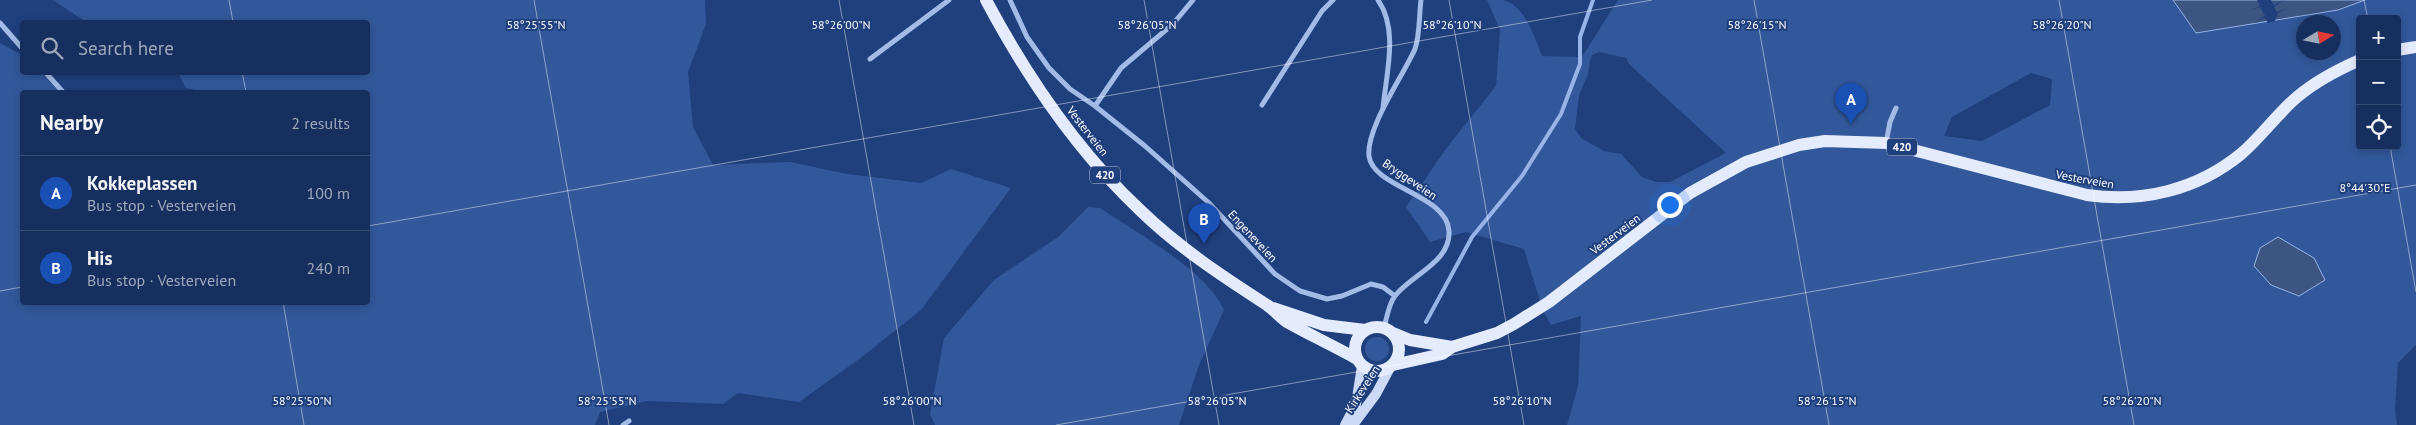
<!DOCTYPE html>
<html lang="en">
<head>
<meta charset="utf-8">
<style>
	:root { --surface:#172f5e; --page:#243b67; --text:#f1f3f6; --muted:#9ea9bc; --line:#364a73; --accent:#8abfa5 }
	body { margin:0; font-family:"PT Sans",sans-serif; background:var(--page); color:var(--text) }
	.controls { position:absolute; right:15px; top:15px; display:grid; overflow:hidden; border-radius:5px; box-shadow:0 2px 8px #0003 }
	.controls button { width:45px; height:45px; display:grid; place-items:center; padding:0; border:0; border-bottom:1px solid var(--line); background:var(--surface); color:var(--text); font:25px sans-serif }
	.compass { position:absolute; left:2296px; top:15px; width:45px; height:45px; border-radius:50%; background:var(--surface); box-shadow:0 2px 8px #0003; rotate:80deg }
	.you { position:absolute; left:1669px; top:204px; width:18px; height:18px; margin:-12px; border:4px solid #fff; border-radius:50%; background:#1a73e8; box-shadow:0 0 0 8px #1a73e833 }
	.badge { display:grid; place-items:center; width:32px; height:32px; border-radius:50%; background:var(--accent); color:#fff; font-size:16px; font-weight:700 }
	.pin { position:absolute; translate:-50% -41px; filter:drop-shadow(0 1px 2px #0008) }
	.pin::after { content:''; position:absolute; top:26px; width:18px; height:15px; background:inherit; clip-path:polygon(0 0,100% 0,50% 100%) }
	.list { margin:0; padding:0; list-style:none }
	h2 { display:flex; justify-content:space-between; align-items:center; height:65px; margin:0; padding:0 20px; font-size:21px }
	h2 small { font-size:16px; font-weight:400; color:var(--muted) }
	.list li { display:grid; grid-template-columns:32px 1fr auto; gap:15px; align-items:center; box-sizing:border-box; height:75px; padding:0 20px; border-top:1px solid var(--line) }
	.list b { display:block; font-size:19px; white-space:nowrap }
	.list p { margin:0; font-size:16px; white-space:nowrap; color:var(--muted) }
	.list em { font-size:16px; font-style:normal; color:var(--muted) }
	.icon { flex:none; width:28px; height:28px; fill:none; stroke:currentColor; stroke-width:2; stroke-linecap:round; stroke-linejoin:round }
	.map { position:relative; flex:none; width:2416px; height:425px; overflow:hidden }
	.search { position:absolute; background:var(--surface); box-shadow:0 2px 8px #0003; left:20px; top:20px; width:350px; height:55px; display:flex; align-items:center; gap:12px; box-sizing:border-box; padding:0 18px; border-radius:5px; color:var(--muted); font-size:19px }
	.panel { position:absolute; background:var(--surface); box-shadow:0 2px 8px #0003; left:20px; top:90px; width:350px; height:215px; border-radius:5px }
	.map>svg:first-child { display:block }
</style>
</head>
<body>
<div class="map">
<svg width="2416" height="425" viewBox="0 0 2416 425">
	<rect width="100%" height="100%" fill="#1f3f7d"/>
	<path fill="#32589b" fill-rule="evenodd" d="M53 0H705L706 24 688 72 693 127 713 165 790 162 847 174 921 183 951 169 1011 188 921 310 862 357 799 402 738 393 723 404 647 401 600 412 595 425H0V43L22 55V72L41 73 60 92H22V302H368V92H204L186 88 178 73 368 72V22H86Z
		M1487 0C1492 0 1498 0 1503 0 1526 6 1534 37 1542 56L1582 57 1618 0H2173L2196 33 2338 10 2365 0H2416V345L2398 363 2395 409 2397 425H1567L1578 386 1581 316 1551 325 1543 311 1524 249 1466 232 1430 242 1406 207 1448 146 1496 86 1500 30ZM2360 19H2397V146H2360ZM2304 22H2334V52H2304ZM1599 52 1626 58 1629 64 1726 153 1670 182H1656L1642 177 1621 154 1604 151 1581 138 1575 129 1579 95 1588 74 1590 61 1592 55ZM2031 73 2052 79 2050 105 1982 141 1944 136 1952 117Z
		M1088 207 1100 208C1136 232 1207 271 1224 310L1199 365 1179 425H935L930 414 944 338 994 280 1058 237Z
		M1365 349a12 12 0 1 1 24 0a12 12 0 1 1-24 0Z"/>
	<path fill="#3d5582" stroke="#96b4e8" d="M2173 0H2365L2338 10 2196 33Z
		M2278 237 2314 258 2325 280 2299 296 2271 285 2254 266 2260 248Z"/>
	<path fill="#1f3f7d" d="M2257 0H2271L2274 5 2284 0 2274 7 2277 12 2288 8 2278 13 2275 21 2268 23 2265 18 2255 22 2265 16 2260 7 2249 11 2260 6Z"/>
	<g fill="none" stroke-linecap="round" stroke-linejoin="round">
		<path stroke="#96b4e8" stroke-width="4" d="M1426 322 1472 237 1522 176 1561 114 1580 64V37L1593 0"/>
		<path stroke="#a2bbe7" stroke-width="5" d="M1010 0 1027 37 1049 68 1070 89 1095 106 1145 146 1209 203 1275 274 1300 291 1327 299 1342 296 1371 284 1383 287 1395 296
			M1378 0C1399 30 1386 74 1383 108
			M0 23 22 48
			M870 59 949 0
			M45 72 63 92
			M1262 105 1322 11 1333 0
			M1095 106 1121 68 1173 24 1193 0
			M1886 143 1890 122 1896 108
			M1384 328C1387 318 1388 305 1395 296 1411 275 1451 262 1449 231 1447 194 1373 188 1369 156 1366 128 1403 76 1415 49 1420 35 1419 15 1421 0
			M623 425 629 421"/>
		<path stroke="#ccdaf6" stroke-width="10" d="M1345 425 1356 404 1362 366
			M1353 425 1376 394 1391 366"/>
		<path stroke="#e4ebfd" stroke-width="12" d="M986 0C1027 77 1076 150 1140 210 1178 247 1222 276 1267 305 1274 310 1280 317 1287 322 1310 335 1334 346 1357 359
			M2397 50 2416 47
			M1273 308 1324 325 1365 330
			M1355 349a22 22 0 1 1 44 0a22 22 0 1 1-44 0Z
			M1393 333 1410 340 1452 347
			M1393 365 1442 354 1452 347 1497 333 1514 324 1549 302 1690 193 1746 162 1799 145 1825 141 1886 143 2087 195C2142 203 2197 190 2241 154 2261 137 2277 114 2297 97 2316 81 2337 70 2360 60"/>
	</g>
	<path fill="none" stroke="#fff" stroke-width="1" stroke-opacity="0.45" d="M229 0 233 22M534 0 609 425M839 0 914 425M1144 0 1219 425M1449 0 1524 425M1754 0 1829 425M2059 0 2134 425M2364 0 2368 19M242 72 246 92M2390 146 2416 292M368 226 1652 0M0 291 22 287M283 302 304 425M1056 425 2416 185"/>
	<g text-anchor="middle" dominant-baseline="central" stroke-width="4" stroke-linejoin="round" paint-order="stroke">
		<g fill="#1f3f7d" stroke="#bcc5d8" stroke-width="1">
			<rect x="1887" y="138.5" width="30" height="17" rx="4"/>
			<rect x="1090" y="166.5" width="30" height="17" rx="4"/>
		</g>
		<g font-size="11" font-weight="bold" fill="#fff">
			<text x="1902" y="147">420</text>
			<text x="1105" y="175">420</text>
		</g>
		<g font-size="12" fill="#fff" stroke="#1f3f7d">
			<text transform="translate(1088 131) rotate(52)">Vesterveien</text>
			<text transform="translate(1410 179) rotate(34)">Bryggeveien</text>
			<text transform="translate(2085 179) rotate(10)">Vesterveien</text>
			<text transform="translate(1615 234) rotate(-37)">Vesterveien</text>
			<text transform="translate(1253 236) rotate(47)">Engeneveien</text>
			<text transform="translate(1362 389) rotate(-57)">Kirkeveien</text>
		</g>
	</g>
	<g font-size="12" text-anchor="middle" fill="#fff" stroke="#1f3f7d" stroke-width="4" stroke-linejoin="round" paint-order="stroke">
		<text x="536" y="29">58°25'55"N</text>
		<text x="2062" y="29">58°26'20"N</text>
		<text x="841" y="29">58°26'00"N</text>
		<text x="1147" y="29">58°26'05"N</text>
		<text x="1452" y="29">58°26'10"N</text>
		<text x="1757" y="29">58°26'15"N</text>
		<text x="2365" y="192">8°44'30"E</text>
		<text x="302" y="405">58°25'50"N</text>
		<text x="607" y="405">58°25'55"N</text>
		<text x="912" y="405">58°26'00"N</text>
		<text x="1217" y="405">58°26'05"N</text>
		<text x="1522" y="405">58°26'10"N</text>
		<text x="1827" y="405">58°26'15"N</text>
		<text x="2132" y="405">58°26'20"N</text>
	</g>
</svg>
<div class="controls">
<button>+</button>
<button>−</button>
<button><svg class="icon" aria-label="locate" viewBox="0 0 24 24"><circle cx="12" cy="12" r="6"/><path d="M12 2v4M12 18v4M2 12h4M18 12h4"/></svg></button>
</div>
<svg class="compass" viewBox="-18 -18 36 36"><path d="M0-13l5 13h-10z" fill="#e53935"/><path d="M0 13l5-13h-10z" fill="#9ea9bc"/></svg>
<div class="you"></div>
<div class="pin badge" style="left:1851px;top:124px;background:#1a4fb4">A</div>
<div class="pin badge" style="left:1204px;top:244px;background:#1a4fb4">B</div>
<div class="search"><svg class="icon" aria-label="search" viewBox="0 0 24 24"><circle cx="10" cy="10" r="6"/><path d="M15 15l6 6"/></svg>Search here</div>
<section class="panel">
<h2>Nearby<small>2 results</small></h2>
<ul class="list">
<li><span class="badge" style="background:#1a4fb4">A</span><div><b>Kokkeplassen</b><p>Bus stop · Vesterveien</p></div><em>100 m</em></li>
<li><span class="badge" style="background:#1a4fb4">B</span><div><b>His</b><p>Bus stop · Vesterveien</p></div><em>240 m</em></li>
</ul>
</section>
</div>
</body>
</html>
